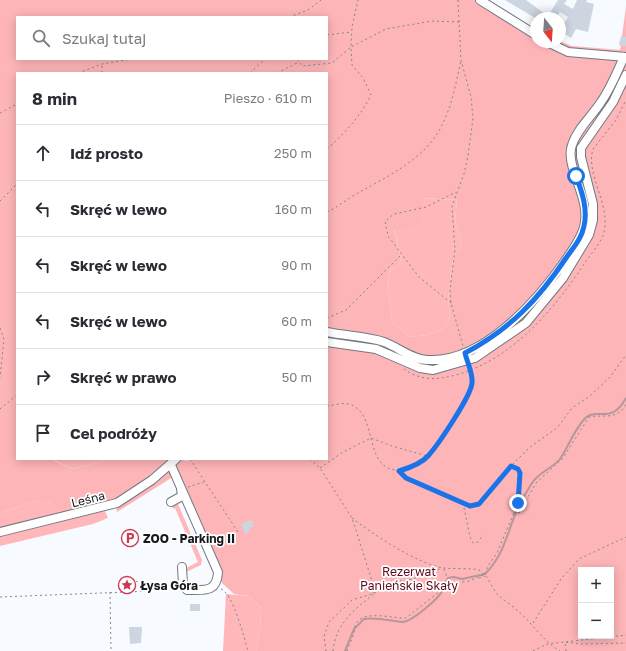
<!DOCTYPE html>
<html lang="pl">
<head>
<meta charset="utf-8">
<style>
	:root { --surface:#fff; --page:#f2f2f3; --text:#2b2b33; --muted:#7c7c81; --line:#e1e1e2 }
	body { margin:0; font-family:"Golos Text",sans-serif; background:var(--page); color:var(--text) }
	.controls { position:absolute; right:12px; bottom:12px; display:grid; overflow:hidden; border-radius:0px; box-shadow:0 2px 10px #0003 }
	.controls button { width:36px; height:36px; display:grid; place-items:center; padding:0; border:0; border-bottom:1px solid var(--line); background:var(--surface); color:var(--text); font:20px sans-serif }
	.compass { position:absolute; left:530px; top:12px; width:36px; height:36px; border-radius:50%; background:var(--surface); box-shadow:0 2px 10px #0003; rotate:163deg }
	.stop { position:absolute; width:12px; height:12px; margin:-9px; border:3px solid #1a73e8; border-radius:50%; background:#fff }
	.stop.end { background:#1a73e8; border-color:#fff; box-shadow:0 1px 4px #0008 }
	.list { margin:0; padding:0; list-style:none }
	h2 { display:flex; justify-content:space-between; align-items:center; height:52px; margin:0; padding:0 16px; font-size:17px }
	h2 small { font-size:13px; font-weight:400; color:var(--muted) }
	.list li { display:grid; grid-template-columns:26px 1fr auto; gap:12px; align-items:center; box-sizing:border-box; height:56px; padding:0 16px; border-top:1px solid var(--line) }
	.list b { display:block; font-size:15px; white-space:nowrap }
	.list em { font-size:13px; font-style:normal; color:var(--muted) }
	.icon { flex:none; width:22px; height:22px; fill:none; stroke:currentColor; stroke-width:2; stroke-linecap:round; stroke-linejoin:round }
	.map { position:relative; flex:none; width:626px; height:651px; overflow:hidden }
	.search { position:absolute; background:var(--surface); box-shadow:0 2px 10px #0003; left:16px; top:16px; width:312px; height:44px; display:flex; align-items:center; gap:10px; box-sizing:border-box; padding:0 14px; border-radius:0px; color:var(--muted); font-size:15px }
	.panel { position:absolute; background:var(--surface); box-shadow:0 2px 10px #0003; left:16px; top:72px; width:312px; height:388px; border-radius:0px }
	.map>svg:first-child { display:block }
</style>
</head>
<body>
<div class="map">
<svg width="626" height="651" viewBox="0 0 626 651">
	<rect width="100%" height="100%" fill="#f7faff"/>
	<path fill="#ffb7ba" d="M423 198 457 200 455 221 462 244 453 259 448 298 450 316 445 329 427 335 410 337 392 322 387 284 390 269 398 266 401 259 394 229 411 228Z
		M52 459H106L101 462 72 469Z
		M37 500H47L62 514 0 528V513Z
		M174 504H178L202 560 201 565 186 572 188 567 198 562 175 508 173 509 172 506Z
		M105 511 108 518 93 524 0 546V536Z
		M226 594 249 596 261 608 260 629 256 651H223Z"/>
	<path fill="#fdb5b8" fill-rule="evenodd" d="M0 0H488L536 29V42L560 41 572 46 620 50 626 7V651H256L260 629 261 608 249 596 234 594 222 583 176 475 117 512 114 501 62 514 47 500H37L0 513ZM17 17H327V59H17ZM17 73H327V459H193L186 461 183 459H106L101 462 72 469 51 459H17ZM423 198 457 200 455 221 462 244 453 259 448 298 450 316 445 329 427 335 410 337 392 322 387 284 390 269 398 266 401 259 394 230 411 228 419 222ZM581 570H611V636H581Z"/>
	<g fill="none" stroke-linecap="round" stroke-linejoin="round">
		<path stroke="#b7989a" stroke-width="2" d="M345 651 354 629 364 619C378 617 389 621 402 622 412 622 439 598 443 590 445 586 445 582 448 578L454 577 462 579 485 574C503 556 506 537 515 515 519 504 526 493 532 483 539 472 553 468 560 459 568 447 573 433 582 422 595 403 610 428 626 398"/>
	</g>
	<path fill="#cdd5e0" d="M505 0H526L548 16 558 0H567L564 4 573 9 577 0H587L586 2 594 4 588 32 576 29 571 38 563 33 560 40V23L563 25 568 17 560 12 556 18H535Z
		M621 36 626 37V46L619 45Z
		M252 520 254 526 249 528 250 532 245 534 241 524Z
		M190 604H200V611H190Z
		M129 627H142L141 643 130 644Z"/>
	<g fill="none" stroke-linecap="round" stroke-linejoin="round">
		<g stroke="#727983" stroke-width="10">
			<path id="minor" d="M480 0 536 35
				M547 42 568 52 626 57
				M327 332C346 336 366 336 384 342 398 347 413 360 428 360 483 363 537 301 565 261 572 251 581 239 584 227 592 198 564 167 572 145 577 129 592 116 601 102 611 88 617 72 624 57
				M327 342 376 349 420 368 433 370 475 358 526 323 563 278 589 235 593 220V204L581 157V148L613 102 626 75
				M171 465 218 572C217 593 204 590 187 590L183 585 182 567
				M171 502 182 496 181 489
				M0 532 117 503 152 480 176 459"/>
		</g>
		<path stroke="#84878b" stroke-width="1" stroke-dasharray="2 3" stroke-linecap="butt" d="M458 0 461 60 471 97 473 118 468 156 464 174 452 206 455 250 450 289 451 303 463 346
			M289 17 308 10 321 0
			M327 35 351 32
			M297 59 302 66 332 63 351 47 352 27 358 0
			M78 73 102 64 131 59
			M102 73V64
			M250 73 265 59
			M277 73 299 62
			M0 113 17 104
			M327 149C345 133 360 117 371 95L363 78 352 65 351 47 386 29 432 21 459 22
			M0 201 17 184
			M327 212C338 207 347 199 358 193 388 176 425 159 441 127 452 106 456 83 461 60
			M451 303 419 277 388 236 385 221 394 214 426 207 456 192
			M327 318 346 310 402 254
			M0 328 4 339 0 378
			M404 369C421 381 436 380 456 375 512 359 553 311 584 264 590 255 599 245 603 236 613 206 585 176 593 149L616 120 626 100
			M327 406C335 405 346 401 354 406 371 416 369 445 379 460 392 478 414 469 427 457 437 447 450 424 458 412 469 395 475 386 469 367
			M0 409 17 395
			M190 459 238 532
			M310 459 320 468 352 518 373 584V593
			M320 468 343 452 371 438 392 446 427 456
			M399 472 406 478 463 503 470 506 479 504 511 466 530 447 557 428 572 408 590 396 610 377 626 355
			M188 487 204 482
			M463 503 470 537 473 543 478 542 483 535
			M513 513H519L536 483 563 458 589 417C604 414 617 421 626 404
			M352 518C374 535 416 563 443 568 451 569 474 568 479 570 488 575 491 586 497 594 503 600 512 605 518 611 533 624 543 641 560 651
			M444 569 449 583
			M485 574 488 566 497 553 518 503 520 473 518 469 511 466
			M479 578 485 576
			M136 581 151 591
			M221 589C233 593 244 638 248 651
			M110 592 111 651
			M0 597 152 591
			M533 623 561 579 579 559 626 537
			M326 651 324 636 329 622 352 600 375 593 382 584 413 579 442 568
			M333 651C336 623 354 610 375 593
			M347 651C349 645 352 639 354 633 355 631 354 627 356 624 363 609 394 619 406 618L449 584 469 581 485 574
			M533 651 547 644 626 635
			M566 651 565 642 581 644 626 643"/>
		<use href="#minor" stroke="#fff" stroke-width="8"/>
	</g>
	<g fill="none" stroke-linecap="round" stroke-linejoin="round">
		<path stroke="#1a73e8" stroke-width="5" d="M518 503 520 473 518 469 511 466 479 504 470 506 406 478 399 471C409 468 421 464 428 456 438 445 471 396 472 383 473 373 467 362 465 353 510 329 538 300 566 258 573 248 582 238 584 226 588 209 582 192 576 176"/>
	</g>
	<defs>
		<g id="parking-ring" transform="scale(0.9)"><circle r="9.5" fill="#fff" stroke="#ca3a51" stroke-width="1.5"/><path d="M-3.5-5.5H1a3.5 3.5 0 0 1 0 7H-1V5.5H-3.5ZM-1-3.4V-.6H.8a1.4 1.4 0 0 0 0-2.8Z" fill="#ca3a51"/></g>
		<g id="sight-ring" transform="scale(0.9)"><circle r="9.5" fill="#fff" stroke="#ca3a51" stroke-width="1.5"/><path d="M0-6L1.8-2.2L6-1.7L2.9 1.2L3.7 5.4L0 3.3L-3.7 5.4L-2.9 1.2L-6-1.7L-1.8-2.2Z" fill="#ca3a51"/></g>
	</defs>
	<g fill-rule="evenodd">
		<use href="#parking-ring" x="130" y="538"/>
		<use href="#sight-ring" x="127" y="585"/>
	</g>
	<g text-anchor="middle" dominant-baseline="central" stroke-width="3.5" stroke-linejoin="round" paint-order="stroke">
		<g font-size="12" fill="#16191d" stroke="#fff">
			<text transform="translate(88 499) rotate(-14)">Leśna</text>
		</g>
		<g font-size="12" font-weight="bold" fill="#16191d" stroke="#fff" text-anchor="start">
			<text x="143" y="538">ZOO - Parking II</text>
			<text x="140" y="585">Łysa Góra</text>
		</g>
		<g font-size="12" fill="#5f0b1d" stroke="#fff">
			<text x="409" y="571">Rezerwat<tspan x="409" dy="14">Panieńskie Skały</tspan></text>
		</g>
	</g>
</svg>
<div class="controls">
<button>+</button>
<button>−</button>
</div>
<svg class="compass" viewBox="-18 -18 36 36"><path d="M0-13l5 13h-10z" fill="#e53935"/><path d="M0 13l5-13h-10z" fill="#7c7c81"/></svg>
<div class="stop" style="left:576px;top:176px"></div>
<div class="stop end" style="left:518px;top:503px"></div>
<div class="search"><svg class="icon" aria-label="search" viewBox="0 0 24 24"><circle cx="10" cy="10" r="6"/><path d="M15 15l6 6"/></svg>Szukaj tutaj</div>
<section class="panel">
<h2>8 min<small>Pieszo · 610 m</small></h2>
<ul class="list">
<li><svg class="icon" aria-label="ahead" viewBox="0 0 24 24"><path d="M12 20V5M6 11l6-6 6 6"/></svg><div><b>Idź prosto</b></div><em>250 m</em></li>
<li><svg class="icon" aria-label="left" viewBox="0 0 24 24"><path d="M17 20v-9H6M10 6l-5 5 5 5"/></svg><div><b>Skręć w lewo</b></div><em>160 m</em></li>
<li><svg class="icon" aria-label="left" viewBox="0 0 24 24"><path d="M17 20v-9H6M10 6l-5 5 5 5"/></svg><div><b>Skręć w lewo</b></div><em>90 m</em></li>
<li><svg class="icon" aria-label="left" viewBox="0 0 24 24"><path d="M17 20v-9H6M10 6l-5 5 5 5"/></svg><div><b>Skręć w lewo</b></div><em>60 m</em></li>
<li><svg class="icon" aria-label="right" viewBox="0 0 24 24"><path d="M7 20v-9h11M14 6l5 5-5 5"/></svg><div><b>Skręć w prawo</b></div><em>50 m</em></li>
<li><svg class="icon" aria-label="arrive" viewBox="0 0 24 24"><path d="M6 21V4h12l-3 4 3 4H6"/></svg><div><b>Cel podróży</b></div></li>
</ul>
</section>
</div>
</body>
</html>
